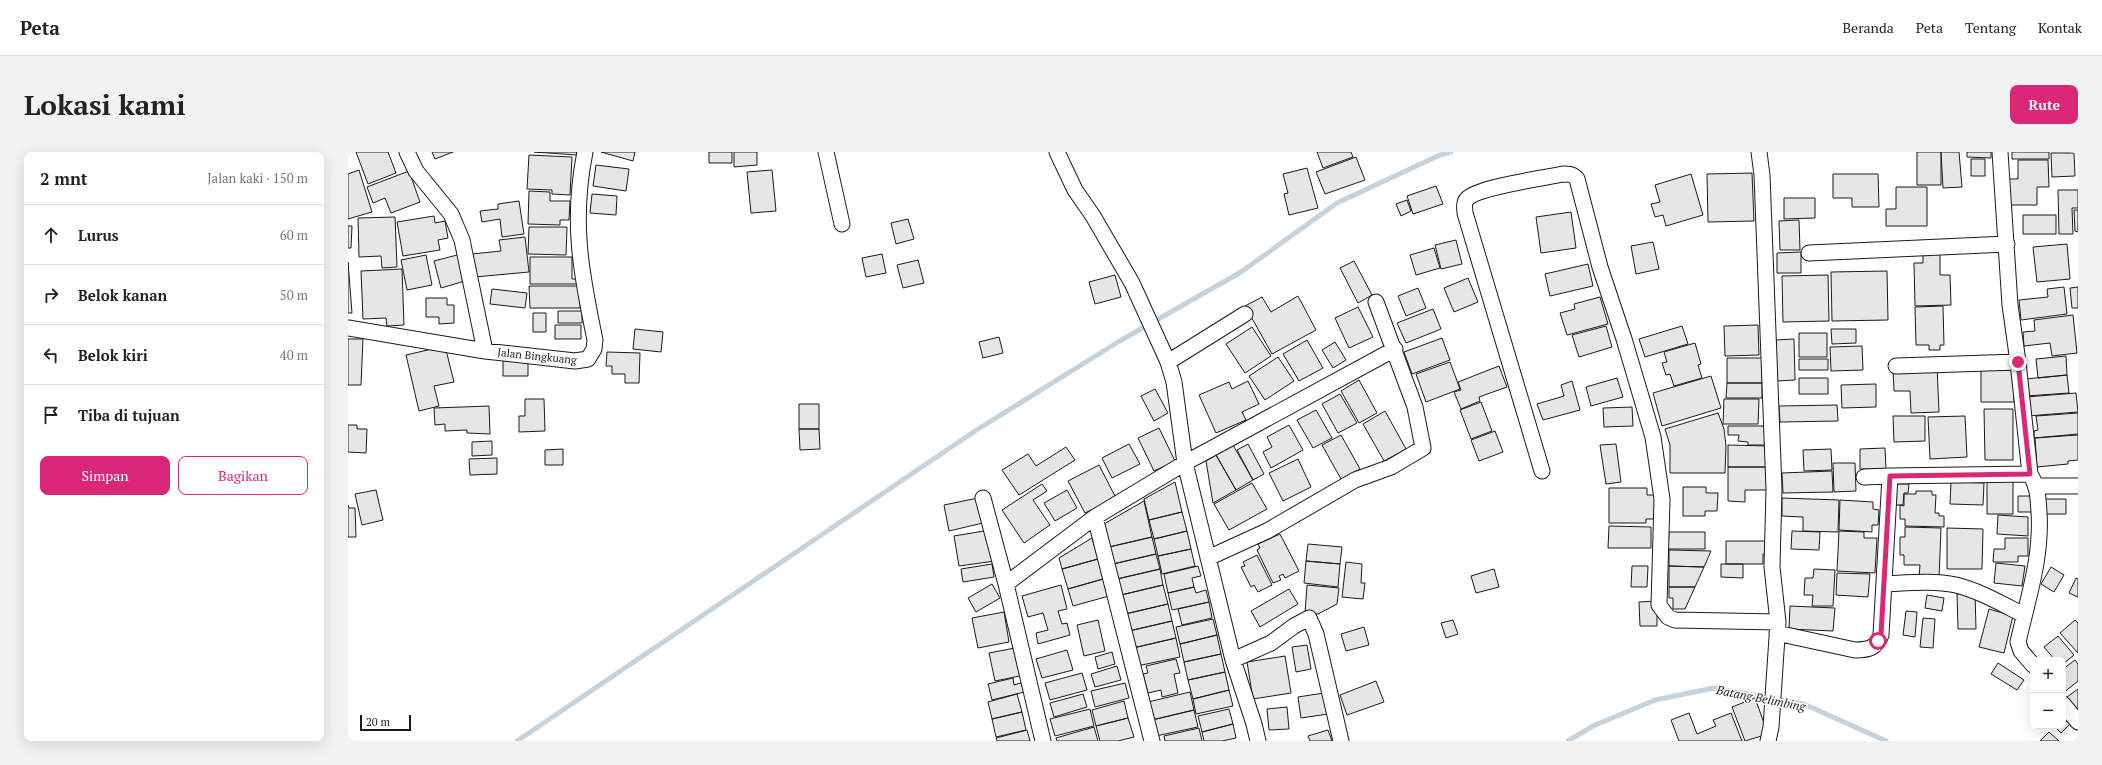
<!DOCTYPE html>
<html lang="id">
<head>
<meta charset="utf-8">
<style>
	:root { --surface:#fff; --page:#f2f2f2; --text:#222; --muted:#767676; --line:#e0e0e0; --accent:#db2777 }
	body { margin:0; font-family:"PT Serif",serif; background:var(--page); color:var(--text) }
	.controls { position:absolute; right:12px; bottom:12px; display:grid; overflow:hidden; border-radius:8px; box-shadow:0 4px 16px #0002 }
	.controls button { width:36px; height:36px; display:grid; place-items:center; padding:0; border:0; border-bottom:1px solid var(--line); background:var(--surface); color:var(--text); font:20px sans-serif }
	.scale { position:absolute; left:12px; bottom:10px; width:51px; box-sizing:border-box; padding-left:4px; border:2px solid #1a1a1a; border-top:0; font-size:11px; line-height:14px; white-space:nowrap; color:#1a1a1a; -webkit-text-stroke:3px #fff; paint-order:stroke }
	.stop { position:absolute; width:12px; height:12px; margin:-9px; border:3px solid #db2777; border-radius:50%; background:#fff }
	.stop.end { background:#db2777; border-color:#fff; box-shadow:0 1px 4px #0008 }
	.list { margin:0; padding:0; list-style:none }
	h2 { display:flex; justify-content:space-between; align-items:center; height:52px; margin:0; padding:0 16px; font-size:17px }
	h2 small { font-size:13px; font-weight:400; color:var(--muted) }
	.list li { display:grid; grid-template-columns:26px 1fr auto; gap:12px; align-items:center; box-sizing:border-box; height:60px; padding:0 16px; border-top:1px solid var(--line) }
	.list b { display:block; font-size:15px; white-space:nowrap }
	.list em { font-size:13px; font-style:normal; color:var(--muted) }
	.actions { display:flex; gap:8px; padding:12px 16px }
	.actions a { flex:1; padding:9px 0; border:1px solid var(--accent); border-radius:8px; text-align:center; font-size:14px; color:var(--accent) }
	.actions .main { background:var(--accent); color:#fff }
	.icon { flex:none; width:22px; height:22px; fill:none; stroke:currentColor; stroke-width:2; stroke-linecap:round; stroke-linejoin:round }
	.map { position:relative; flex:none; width:1730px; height:589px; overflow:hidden; border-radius:8px }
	header { display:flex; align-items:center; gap:24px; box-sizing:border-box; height:56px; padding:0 20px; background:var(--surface); border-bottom:1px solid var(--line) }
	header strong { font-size:19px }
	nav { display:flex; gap:22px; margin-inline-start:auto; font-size:14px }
	.intro { display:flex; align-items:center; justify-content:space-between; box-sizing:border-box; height:96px; padding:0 24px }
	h1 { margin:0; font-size:28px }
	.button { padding:10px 18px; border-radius:8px; background:var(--accent); color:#fff; font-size:14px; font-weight:700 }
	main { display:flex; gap:24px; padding:0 24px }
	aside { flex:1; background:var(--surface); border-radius:8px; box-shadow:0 4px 16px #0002 }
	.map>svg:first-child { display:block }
</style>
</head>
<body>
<header>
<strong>Peta</strong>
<nav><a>Beranda</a><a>Peta</a><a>Tentang</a><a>Kontak</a></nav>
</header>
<div class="intro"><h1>Lokasi kami</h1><a class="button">Rute</a></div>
<main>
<aside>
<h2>2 mnt<small>Jalan kaki · 150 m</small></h2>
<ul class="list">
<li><svg class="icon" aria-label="ahead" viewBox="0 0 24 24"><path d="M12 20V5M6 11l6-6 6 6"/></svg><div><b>Lurus</b></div><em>60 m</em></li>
<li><svg class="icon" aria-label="right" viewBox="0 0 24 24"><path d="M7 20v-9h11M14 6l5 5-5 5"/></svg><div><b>Belok kanan</b></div><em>50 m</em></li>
<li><svg class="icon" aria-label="left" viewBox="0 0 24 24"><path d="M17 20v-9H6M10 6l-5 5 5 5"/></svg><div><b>Belok kiri</b></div><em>40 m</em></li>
<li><svg class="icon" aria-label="arrive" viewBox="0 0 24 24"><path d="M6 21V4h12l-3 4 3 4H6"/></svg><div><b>Tiba di tujuan</b></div></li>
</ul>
<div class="actions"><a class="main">Simpan</a><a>Bagikan</a></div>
</aside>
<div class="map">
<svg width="1730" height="589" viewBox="0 0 1730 589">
	<rect width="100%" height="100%" fill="#fff"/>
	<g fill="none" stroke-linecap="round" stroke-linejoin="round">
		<path stroke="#c6d2dc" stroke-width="5" d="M169 589 627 279 770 190 893 120 989 51 1092 3 1103 0
			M1220 589 1245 574 1307 548 1366 536 1456 552 1538 589"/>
	</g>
	<path fill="#e6e6e6" stroke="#1a1a1a" d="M8 0H40L48 21 20 32Z
		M84 0H105L87 7Z
		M186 0H229V3Z
		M253 0H287L285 9Z
		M361 0H384V11H361Z
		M386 0H409V13L386 15Z
		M969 0H1003L1005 5 975 16Z
		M1569 0H1593V33H1569Z
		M1593 0H1611L1614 35 1595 36Z
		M1619 0H1643V6L1619 5Z
		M1664 0H1701V7H1664Z
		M1703 1H1726L1727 24 1704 25Z
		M181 3 224 5 222 43 204 42V38L179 37Z
		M1008 5 1017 28 977 42 968 20Z
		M1623 7H1637V24H1623Z
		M1670 8H1700L1701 35H1689V53H1662L1661 27H1670Z
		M248 13 281 17 278 39 245 34Z
		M959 16 970 56 941 63 936 42 940 41 935 22Z
		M11 18 24 60 0 67V22Z
		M424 18 428 59 403 61 399 20Z
		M61 19 72 50 43 61 37 46 25 51 19 35Z
		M1404 21 1406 69 1360 70 1359 22Z
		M1343 22 1355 63 1318 74 1315 63 1307 65 1303 52 1312 50 1307 33Z
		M1485 22H1530L1531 55H1504V46H1485Z
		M1088 34 1095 52 1065 62 1059 44Z
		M1548 35H1579V74H1538V57H1548Z
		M1710 38H1730V56H1724L1725 82H1711Z
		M181 39 202 40V49H222L221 68H212V73L180 72Z
		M244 42 269 44 268 63 242 61Z
		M1436 46H1467V66L1436 67Z
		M1059 48 1063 59 1053 64 1048 52Z
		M171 49 176 82 154 85 152 67 134 70 132 59 150 57V52Z
		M1726 58H1730V80L1727 79Z
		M1223 60 1228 96 1193 101 1188 65Z
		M1675 63H1708V82H1675Z
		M86 64 87 71 97 69 100 86 90 88 92 98 55 104 49 70Z
		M47 65 49 115 34 116 33 104 11 105 10 66Z
		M560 67 566 87 548 92 543 71Z
		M1451 68 1452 98H1432L1431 69Z
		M0 74H4L3 96H0Z
		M181 75H219L218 103 180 102Z
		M177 85 181 120 127 125 124 102 153 99 151 88Z
		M1108 88 1114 112 1093 117 1087 93Z
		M1305 90 1311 117 1288 122 1283 94Z
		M1719 92 1722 127 1689 130 1685 95Z
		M1086 96 1092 116 1068 123 1062 103Z
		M1453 100V121H1429V101Z
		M113 102 120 128 93 136 86 109Z
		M534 102 538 121 518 125 514 106Z
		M1575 102H1592V123H1602L1603 153 1567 154 1566 111H1575Z
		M78 103 84 133 59 138 53 108Z
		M182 105H224V127H230V132H182Z
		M570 108 576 131 555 136 549 113Z
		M1006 109 1024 143 1010 151 992 116Z
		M0 110 4 161H0Z
		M1240 112 1245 134 1202 144 1197 122Z
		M54 117 56 173 39 174 38 166 15 167 13 119Z
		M1539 119 1540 168 1484 169 1483 120Z
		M767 123 773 145 747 152 741 130Z
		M1480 123 1481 169 1435 170 1434 124Z
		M1120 126 1130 150 1106 160 1096 136Z
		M181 134H232V156H182Z
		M1716 135 1719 162 1673 168 1671 148 1700 145 1699 137Z
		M1730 135V156H1724L1722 136Z
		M1070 136 1078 156 1058 164 1050 144Z
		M144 137 179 141 177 156 142 152Z
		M950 144 968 178 924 202 897 154 914 145 923 160Z
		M1252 145 1260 172 1219 183 1212 161 1227 157 1226 152Z
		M78 146H99V153H106V171L91 172V165H78Z
		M1595 154 1596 193H1592V198H1581V193H1568L1567 155Z
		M1010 155 1025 185 1001 196 987 166Z
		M1085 157 1093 177 1058 191 1049 171Z
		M210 159H234V171H210Z
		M185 161H198V180H185Z
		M1725 163 1729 201 1704 204 1702 191 1676 194 1675 180 1687 179 1686 168Z
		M207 173H233V187H207Z
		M1410 173 1411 203 1377 204 1376 174Z
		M1258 174 1264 195 1231 205 1224 183Z
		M1334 174 1340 192 1297 205 1291 187Z
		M904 175 923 204 897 221 878 192Z
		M287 177 315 180 313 200 285 197Z
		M1483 177H1508V191L1484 192Z
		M1451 181H1479V205H1451Z
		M651 185 655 201 635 206 631 190Z
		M1094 186 1102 208 1064 222 1056 200Z
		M0 187H15L13 233H0Z
		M1446 187 1447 228 1429 229 1428 188Z
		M959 188 975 216 951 229 935 202Z
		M987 190 998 208 985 216 974 198Z
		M1347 191 1353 212 1350 213 1354 226 1326 234 1322 222 1318 223 1314 211 1319 210 1316 200Z
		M97 194 106 230 86 234 91 254 71 259 58 203Z
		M1514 194 1515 218 1483 219 1482 195Z
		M259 200 292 201 291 231H277V222H264V214H258Z
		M1718 204 1719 223 1690 226 1688 207Z
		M930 205 946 229 917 248 901 224Z
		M1379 206H1414V231H1379Z
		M1451 207H1480V218H1451Z
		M180 208V224H155V209Z
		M1102 210 1112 237 1078 250 1068 222Z
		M1633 211H1666V250H1633Z
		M1151 214 1159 235 1131 245 1132 249 1113 257 1106 240 1113 238 1110 230Z
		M1589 214 1591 260 1563 261 1562 239H1546L1545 217Z
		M1719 223 1721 241 1678 244 1677 227Z
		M1363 224 1373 256 1314 274 1305 241Z
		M1269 226 1275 245 1243 254 1238 235Z
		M1451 226H1480V242H1451Z
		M1011 228 1029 261 1011 271 993 239Z
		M900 229 911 252 894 260 898 268 868 281 851 243 881 230 884 237Z
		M1224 229 1232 258 1195 268 1189 252 1216 244 1213 233Z
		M1379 231H1414V246H1378Z
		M1528 232V255L1494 256 1493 233Z
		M807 237 820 261 806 269 793 244Z
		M1728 241 1730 260 1680 264 1678 245Z
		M992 242 1009 271 990 281 974 252Z
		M177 247H196L197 279 171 280V264H177Z
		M1376 247H1411L1410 272H1375Z
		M1133 250 1144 279 1123 287 1112 258Z
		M451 252H471V277H451Z
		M1489 253 1490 269 1432 270 1431 254Z
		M141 254 142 282 119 281V278L97 279V272L87 273 86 256Z
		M1284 255 1285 274 1256 275 1255 256Z
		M1636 257H1665V308H1637Z
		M968 258 984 286 965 296 949 268Z
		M1037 259 1058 297 1036 309 1015 272Z
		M1370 261 1376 277 1378 294 1377 321H1322V293L1317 277Z
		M1730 261V282L1686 286V279L1690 278 1688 264Z
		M1545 264H1577V289L1546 290Z
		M1617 264 1619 305 1582 307 1580 265Z
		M0 273H9V277H19L18 301 0 300Z
		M941 273 955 298 923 316 915 300 924 295 919 285Z
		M1380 274H1420V293H1400V290L1390 289 1391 283H1380Z
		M811 276 827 309 806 319 790 286Z
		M451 277H471L472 297 452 298Z
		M1147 279 1155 300 1131 309 1123 288Z
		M993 283 1012 317 993 327 974 293Z
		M1730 283V308L1720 309V312L1689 315 1687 286Z
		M144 289V303L124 304V290Z
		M781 292 792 312 764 326 754 306Z
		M900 292 916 322 905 328 889 298Z
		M1268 292 1273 330 1258 332 1252 293Z
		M885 293 905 328 888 338 868 303Z
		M1380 293 1420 294V315H1380Z
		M718 295 727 308 671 343 654 318 680 302 688 314Z
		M1537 296 1538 317H1512V297Z
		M215 297V313H197V298Z
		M1483 297 1484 318 1456 319 1455 298Z
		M868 303 888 338 865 351 858 309Z
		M149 306V322L122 323 121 307Z
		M950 307 963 335 935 349 921 321Z
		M1485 311H1507L1508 339 1486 340Z
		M751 313 768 346 737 361 720 329Z
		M1380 315H1420V338H1397V350L1380 349Z
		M1484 319 1485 340 1435 341 1434 321Z
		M1639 326H1665V362H1639Z
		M827 330 834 360 801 368 796 347Z
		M1603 330 1636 331 1635 353 1602 352Z
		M904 331 919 357 881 378 866 352Z
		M694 332 699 339 685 348 702 373 676 391 654 358Z
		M1545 332H1561L1560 341H1556L1555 353H1545Z
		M1335 335H1358V341H1370L1369 359H1357V364H1335Z
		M1261 336H1299V343H1307V367H1298V371H1261Z
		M28 338 35 368 14 373 7 342Z
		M719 338 729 356 707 369 696 351Z
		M1568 339H1584V343H1588L1587 361H1591V364H1596V375L1557 374V367H1552V353L1556 354V342H1568Z
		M1670 344H1688V360H1670Z
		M630 346 635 371 601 379 596 353Z
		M1434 346 1491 348 1490 380 1455 379V365L1434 364Z
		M1696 347H1718V362H1696Z
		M1492 348 1525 350V357L1531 358 1530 373H1524V380L1491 378Z
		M796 349 804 385 761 395 756 372Z
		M0 353 1 356H7L8 385H0Z
		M834 360 839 379 806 387 801 368Z
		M1650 363 1680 365V384L1649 382Z
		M1261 374 1303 375V396H1260Z
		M1557 375 1593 376 1591 427 1571 426 1572 413H1556V403H1552V385H1557Z
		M1599 376 1635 377 1634 417H1599Z
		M642 378 647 409 611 414 606 384Z
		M839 379 843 397 810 404 806 387Z
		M1444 379 1472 380 1471 398 1443 397Z
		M1491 379 1516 380V386H1529L1527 421 1489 419Z
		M1321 380H1357V397H1320Z
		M932 382 951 419 937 426 935 422 931 424 933 428 925 431 909 398 912 396 910 392Z
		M804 385 808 402 765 412 761 395Z
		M744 386 750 407 714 417 711 406Z
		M1657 386H1680V404H1670V410H1645L1646 397H1657Z
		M1378 389H1421V402H1415V412H1378Z
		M960 392 994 395 992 412 958 409Z
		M843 397 847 414 814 422 810 404Z
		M1321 398 1363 399 1356 415 1321 414Z
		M808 402 812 417 769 427 765 412Z
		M909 403 924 433 910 440 906 433 903 435 893 415 897 414 895 410Z
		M750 407 755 427 720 437 714 417Z
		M958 409 992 412 990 435 956 431Z
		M998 410 1014 412 1013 431H1017L1015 447 994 445Z
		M1648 411 1677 414 1674 434 1646 431Z
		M644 412 646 425 615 430 613 417Z
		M1373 412H1395V426L1373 425Z
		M850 414 853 424 844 426 846 435 820 441 816 422Z
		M1284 414H1300L1299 435H1283Z
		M1321 414 1356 415 1347 435H1321Z
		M1703 415 1716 423 1706 440 1693 432Z
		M812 417 815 433 773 443 769 427Z
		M1146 417 1151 435 1128 441 1123 424Z
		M1466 417 1487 418 1485 454H1464L1465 443H1456L1457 426H1465Z
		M1489 421 1522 422 1520 445 1488 443Z
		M1728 426 1730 427V445L1721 441Z
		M755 427 761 444 725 454 720 437Z
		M644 432 652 446 628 460 620 446Z
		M713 433 719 457 710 459 714 472 719 471 722 483 690 492 688 481 700 478 695 461 680 465 674 444Z
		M815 433 820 452 777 462 773 443Z
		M959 433 991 436 989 452 970 462 957 461Z
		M846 435 848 441 858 438 861 450 824 458 820 441Z
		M1321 435H1347L1337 457H1325V446H1321Z
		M941 437 950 452 912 475 903 459Z
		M1627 441 1628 477H1610L1609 442Z
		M1579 443 1596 446 1594 459 1577 456Z
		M1309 449V474H1292L1291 450Z
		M861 450 864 466 834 473 830 457Z
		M820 452 824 469 781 479 777 462Z
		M1442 454 1487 456 1485 479 1441 477Z
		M1641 457 1665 464 1656 501 1631 495Z
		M1558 459 1569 460 1567 485 1555 483Z
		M656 460 661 490 630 496 624 466Z
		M1575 466 1587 467 1585 496 1572 495Z
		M865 467 869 483 832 492 828 475Z
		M750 468 757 499 736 504 729 473Z
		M1105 468 1110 482 1098 486 1093 471Z
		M1727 468 1730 471V501L1712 481Z
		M824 469 828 486 785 496 781 479Z
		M1016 475 1021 493 998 499 993 482Z
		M869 483 873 502 836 510 832 492Z
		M1710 484 1726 503 1715 512V508H1707L1696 495Z
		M828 486 832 505 789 514 785 496Z
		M959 493 963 517 948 520 944 495Z
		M667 496 672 524 647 529 641 501Z
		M719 498 725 518 694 526 688 507Z
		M764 500 767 512 750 517 747 505Z
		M873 502 877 520 840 528 836 510Z
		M937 504 943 541 905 547 899 510Z
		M828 507 832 521 826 522 830 541 814 545 813 538 800 541 795 522 800 521 798 514Z
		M1727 508 1730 512V529L1715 541V517Z
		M1650 511 1676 528 1669 538 1643 522Z
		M769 514 773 528 747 535 743 522Z
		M877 520 881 538 845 547 840 528Z
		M734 521 739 538 702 548 697 531Z
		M665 526 666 533 673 531 676 540 644 548 640 532Z
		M1028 529 1036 550 999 563 992 543Z
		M777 531 781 546 747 555 743 539Z
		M1730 537V558H1729L1719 545Z
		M881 538 885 554 848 562 845 547Z
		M842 540 846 558 804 568 800 550Z
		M976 541 980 562 953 566 950 545Z
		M669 542 674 560 644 567 640 550Z
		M735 542 739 555 706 565 702 551Z
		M1407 546 1420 582 1397 589 1384 555Z
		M776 549 780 566 748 574 744 558Z
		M939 555 941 577 921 578 919 557Z
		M742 557 746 574 707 584 702 567Z
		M881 557 885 572 854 580 850 564Z
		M846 558 850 575 808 584 804 568Z
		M1715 559 1725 569 1713 581 1706 574H1715Z
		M674 560 678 578 648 585 644 567Z
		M1341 561 1349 582 1368 574 1365 568 1383 561 1394 589H1331L1323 568Z
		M780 566 786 585 770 589H752L748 574Z
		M885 572 888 586 874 589H856L854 580Z
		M746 575 750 589H709L708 586Z
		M851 576 854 589H817L816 584Z
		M679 578 682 589H649L648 586Z
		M980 578 984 589H962L960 584Z
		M1701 580 1711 589H1692Z"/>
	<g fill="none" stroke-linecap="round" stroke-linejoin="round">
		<g stroke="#1a1a1a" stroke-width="17">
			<path id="street" d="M59 0 68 19 103 62 114 88 137 199
				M478 0 494 72
				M709 0 727 38 745 64 784 131 820 210 826 230 837 311 885 508 906 572 910 589
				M1411 0 1414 23 1426 337 1424 415 1430 470 1423 575 1420 589
				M1652 0 1662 153 1670 210 1682 322C1690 335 1690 345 1691 360 1694 405 1680 446 1670 490L1673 499 1685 513
				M1461 101 1659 92
				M0 176 137 199 227 209 240 207 246 197 247 188C233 121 223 69 237 0
				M820 210 897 162
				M1548 214 1670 210
				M1194 319 1117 61C1117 56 1115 51 1119 47 1129 35 1197 26 1215 22 1221 22 1225 22 1229 27L1252 115 1276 187 1305 285 1314 347 1311 453 1320 465 1327 468 1430 470
				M1516 325 1542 324
				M1689 334H1730
				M635 346 658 432
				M747 365 804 589
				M860 406 919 379 1007 328 1043 315 1075 296 1067 255 1028 150
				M1536 432C1559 431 1585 428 1608 433 1632 439 1654 452 1676 463
				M1429 481 1507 498C1521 498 1528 496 1533 483L1542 324 1682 322
				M885 508 923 491 946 474 961 466 968 482 993 589
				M1715 552 1730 570
				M695 589 658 432 747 365 837 311 1047 197"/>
		</g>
		<use href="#street" stroke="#fff" stroke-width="15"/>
	</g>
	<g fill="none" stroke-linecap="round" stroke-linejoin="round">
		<path stroke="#db2777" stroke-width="5" d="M1530 489 1533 483 1542 324 1682 322 1670 210"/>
	</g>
	<g text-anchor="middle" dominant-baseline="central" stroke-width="3" stroke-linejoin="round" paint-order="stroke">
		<g font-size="11" fill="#1a1a1a" stroke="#fff">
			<text transform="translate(189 204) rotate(6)">Jalan Bingkuang</text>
		</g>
		<g font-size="12" font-style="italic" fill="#1a1a1a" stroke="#fff">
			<text transform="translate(1413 546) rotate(11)">Batang Belimbing</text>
		</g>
	</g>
</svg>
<div class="controls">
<button>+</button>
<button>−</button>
</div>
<div class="scale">20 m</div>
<div class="stop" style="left:1530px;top:489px"></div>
<div class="stop end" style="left:1670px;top:210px"></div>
</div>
</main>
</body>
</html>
